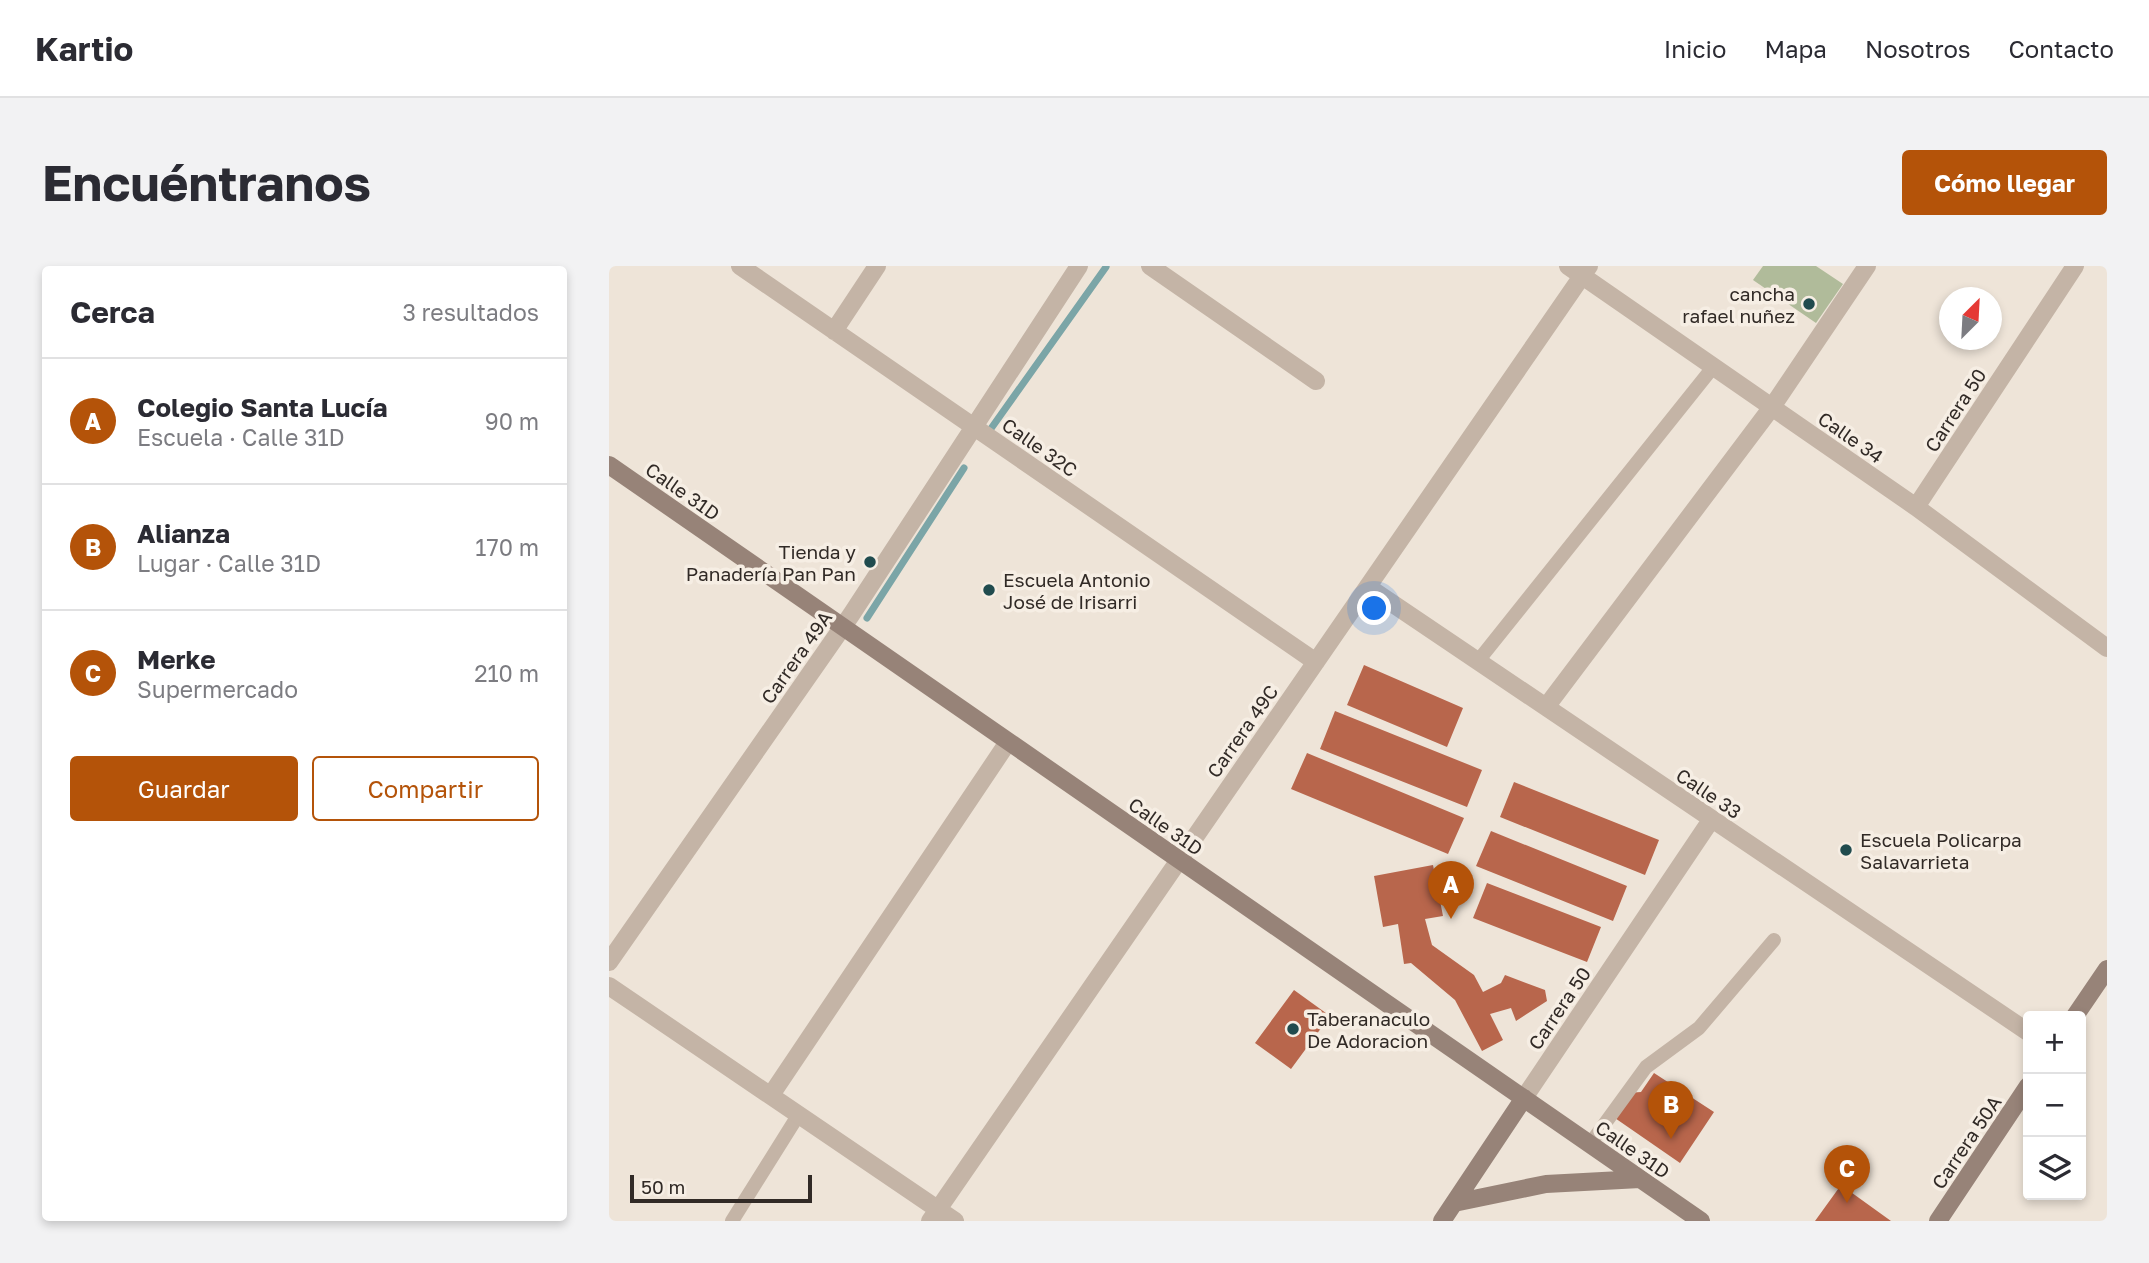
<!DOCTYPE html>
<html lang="es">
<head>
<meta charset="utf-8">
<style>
	:root { --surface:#fff; --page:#f2f2f3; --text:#2b2b33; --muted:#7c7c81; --line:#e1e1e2; --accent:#b45309 }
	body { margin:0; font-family:"Golos Text",sans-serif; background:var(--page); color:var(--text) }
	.controls { position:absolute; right:21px; bottom:21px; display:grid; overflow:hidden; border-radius:7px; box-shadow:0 4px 10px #0003 }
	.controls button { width:63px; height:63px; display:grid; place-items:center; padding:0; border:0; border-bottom:2px solid var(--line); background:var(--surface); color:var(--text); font:35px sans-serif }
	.compass { position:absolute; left:1330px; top:21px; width:63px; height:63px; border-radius:50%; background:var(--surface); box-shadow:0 4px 10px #0003; rotate:24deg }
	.scale { position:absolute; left:21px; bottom:18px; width:182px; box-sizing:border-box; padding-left:7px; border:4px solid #312a26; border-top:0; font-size:19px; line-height:24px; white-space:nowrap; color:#312a26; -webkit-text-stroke:5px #f6eee4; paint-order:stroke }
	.you { position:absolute; left:766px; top:343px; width:24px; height:24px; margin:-18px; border:5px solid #fff; border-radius:50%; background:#1a73e8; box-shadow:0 0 0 10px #1a73e833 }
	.badge { display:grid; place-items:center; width:46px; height:46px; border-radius:50%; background:var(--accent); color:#fff; font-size:23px; font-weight:700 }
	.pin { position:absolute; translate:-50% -58px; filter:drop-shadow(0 2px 4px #0008) }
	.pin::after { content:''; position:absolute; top:37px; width:24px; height:21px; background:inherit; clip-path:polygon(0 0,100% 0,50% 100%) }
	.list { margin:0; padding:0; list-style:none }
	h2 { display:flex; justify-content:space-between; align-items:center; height:91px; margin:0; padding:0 28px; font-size:30px }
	h2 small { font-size:23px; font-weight:400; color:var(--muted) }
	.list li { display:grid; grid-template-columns:46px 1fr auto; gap:21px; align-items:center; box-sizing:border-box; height:126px; padding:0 28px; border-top:2px solid var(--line) }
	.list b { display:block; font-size:26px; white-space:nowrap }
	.list p { margin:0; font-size:23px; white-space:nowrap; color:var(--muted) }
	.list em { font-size:23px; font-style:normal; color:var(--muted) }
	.actions { display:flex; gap:14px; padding:21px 28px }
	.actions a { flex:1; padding:16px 0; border:2px solid var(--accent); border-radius:7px; text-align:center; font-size:24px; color:var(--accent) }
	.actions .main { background:var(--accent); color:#fff }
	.icon { flex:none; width:38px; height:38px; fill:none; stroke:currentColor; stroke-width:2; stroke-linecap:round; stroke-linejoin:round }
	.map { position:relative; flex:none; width:1498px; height:955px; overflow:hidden; border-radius:7px }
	header { display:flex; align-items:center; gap:42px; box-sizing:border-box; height:98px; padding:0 35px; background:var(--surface); border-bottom:2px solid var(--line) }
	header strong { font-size:33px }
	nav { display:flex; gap:38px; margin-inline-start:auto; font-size:24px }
	.intro { display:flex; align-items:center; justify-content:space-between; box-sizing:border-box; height:168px; padding:0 42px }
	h1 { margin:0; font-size:49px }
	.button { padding:18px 32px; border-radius:7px; background:var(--accent); color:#fff; font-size:24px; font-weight:700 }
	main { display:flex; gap:42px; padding:0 42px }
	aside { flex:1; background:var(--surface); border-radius:7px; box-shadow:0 4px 10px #0003 }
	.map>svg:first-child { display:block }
</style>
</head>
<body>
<header>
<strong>Kartio</strong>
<nav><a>Inicio</a><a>Mapa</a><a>Nosotros</a><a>Contacto</a></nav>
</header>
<div class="intro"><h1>Encuéntranos</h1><a class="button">Cómo llegar</a></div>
<main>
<aside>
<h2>Cerca<small>3 resultados</small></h2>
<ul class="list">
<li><span class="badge">A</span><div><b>Colegio Santa Lucía</b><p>Escuela · Calle 31D</p></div><em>90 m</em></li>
<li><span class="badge">B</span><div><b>Alianza</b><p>Lugar · Calle 31D</p></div><em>170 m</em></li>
<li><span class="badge">C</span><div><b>Merke</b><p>Supermercado</p></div><em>210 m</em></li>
</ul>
<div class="actions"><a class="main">Guardar</a><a>Compartir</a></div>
</aside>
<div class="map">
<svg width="1498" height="955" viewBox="0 0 1498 955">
	<rect width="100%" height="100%" fill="#eee4d8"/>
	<path fill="#b0bb9a" d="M1154 0H1207L1234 18 1207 57 1144 14Z"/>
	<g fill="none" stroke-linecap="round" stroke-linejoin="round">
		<path stroke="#7ba5a7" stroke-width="7" d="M381 164 497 1
			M258 352 355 202"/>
	</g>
	<path fill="#b8664c" d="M755 399 854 442 838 481 738 439Z
		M726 445 873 504 858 541 711 483Z
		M698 487 855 552 839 588 682 523Z
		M905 516 1050 574 1036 609 891 551Z
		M882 565 1018 620 1004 655 867 600Z
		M824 599 834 650 816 653 823 679 865 709 874 726 892 717 896 709 936 724 938 735 907 755 902 742 881 748 894 774 873 785 846 734 802 697 795 698 789 658 774 661 765 610Z
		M878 617 992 661 978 696 864 652Z
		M685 724 721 750 682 803 646 777Z
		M1045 807 1105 846 1071 897 1003 850 1018 827 1032 826Z
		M1232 919 1282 955H1206Z"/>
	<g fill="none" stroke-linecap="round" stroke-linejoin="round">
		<path stroke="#c4b4a6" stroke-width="14" d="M869 395 1105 100
			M981 878 1037 801 1090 762 1165 674
			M123 955 190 848"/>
		<path stroke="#c4b4a6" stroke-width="18" d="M131 0 707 396
			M541 0 707 115
			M959 0 1307 241 1498 382
			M225 65 268 0
			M1307 241 1466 0
			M759 321 1419 766
			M937 441 1163 141 1258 0
			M0 696 242 349 470 0
			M0 720 346 955
			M162 829 399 476
			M915 832 1102 554
			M321 955 980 0"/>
		<path stroke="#978378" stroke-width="18" d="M0 199 1092 955
			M1466 750 1498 703
			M845 937 937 918 1031 913
			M833 955 915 832
			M1329 955 1419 820"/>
	</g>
	<g fill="#204b4e" stroke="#f6eee4" stroke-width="2.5">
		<circle cx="1200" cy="38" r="7"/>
		<circle cx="261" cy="296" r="7"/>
		<circle cx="380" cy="324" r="7"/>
		<circle cx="1237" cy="584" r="7"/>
		<circle cx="684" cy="763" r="7"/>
	</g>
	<g text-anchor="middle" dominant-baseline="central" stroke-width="7" stroke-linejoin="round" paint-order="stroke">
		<g font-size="19" fill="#312a26" stroke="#f6eee4" text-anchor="start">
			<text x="1186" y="27" text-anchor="end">cancha<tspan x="1186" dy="22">rafael nuñez</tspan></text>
			<text x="247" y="285" text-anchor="end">Tienda y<tspan x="247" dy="22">Panadería Pan Pan</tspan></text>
			<text x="394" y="313">Escuela Antonio<tspan x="394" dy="22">José de Irisarri</tspan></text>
			<text x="1251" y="573">Escuela Policarpa<tspan x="1251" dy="22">Salavarrieta</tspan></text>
			<text x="698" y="752">Taberanaculo<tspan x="698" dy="22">De Adoracion</tspan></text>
		</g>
		<g font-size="19" fill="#312a26" stroke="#f6eee4">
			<text transform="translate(1346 144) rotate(-57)">Carrera 50</text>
			<text transform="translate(1242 171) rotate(35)">Calle 34</text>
			<text transform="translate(431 181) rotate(35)">Calle 32C</text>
			<text transform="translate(74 225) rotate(35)">Calle 31D</text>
			<text transform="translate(187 391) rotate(-55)">Carrera 49A</text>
			<text transform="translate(633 465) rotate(-55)">Carrera 49C</text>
			<text transform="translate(1100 527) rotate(34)">Calle 33</text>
			<text transform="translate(557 560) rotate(35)">Calle 31D</text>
			<text transform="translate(950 742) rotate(-56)">Carrera 50</text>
			<text transform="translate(1357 876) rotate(-56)">Carrera 50A</text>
			<text transform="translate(1024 883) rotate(35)">Calle 31D</text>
		</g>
	</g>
</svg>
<div class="controls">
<button>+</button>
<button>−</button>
<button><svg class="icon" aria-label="layers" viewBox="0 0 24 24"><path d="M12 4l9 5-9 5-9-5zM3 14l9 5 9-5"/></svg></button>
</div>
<svg class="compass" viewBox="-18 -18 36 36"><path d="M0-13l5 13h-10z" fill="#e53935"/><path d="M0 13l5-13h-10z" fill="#7c7c81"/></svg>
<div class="scale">50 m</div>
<div class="you"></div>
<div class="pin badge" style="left:842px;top:653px">A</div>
<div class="pin badge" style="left:1062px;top:873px">B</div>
<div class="pin badge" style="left:1238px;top:937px">C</div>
</div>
</main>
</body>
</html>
